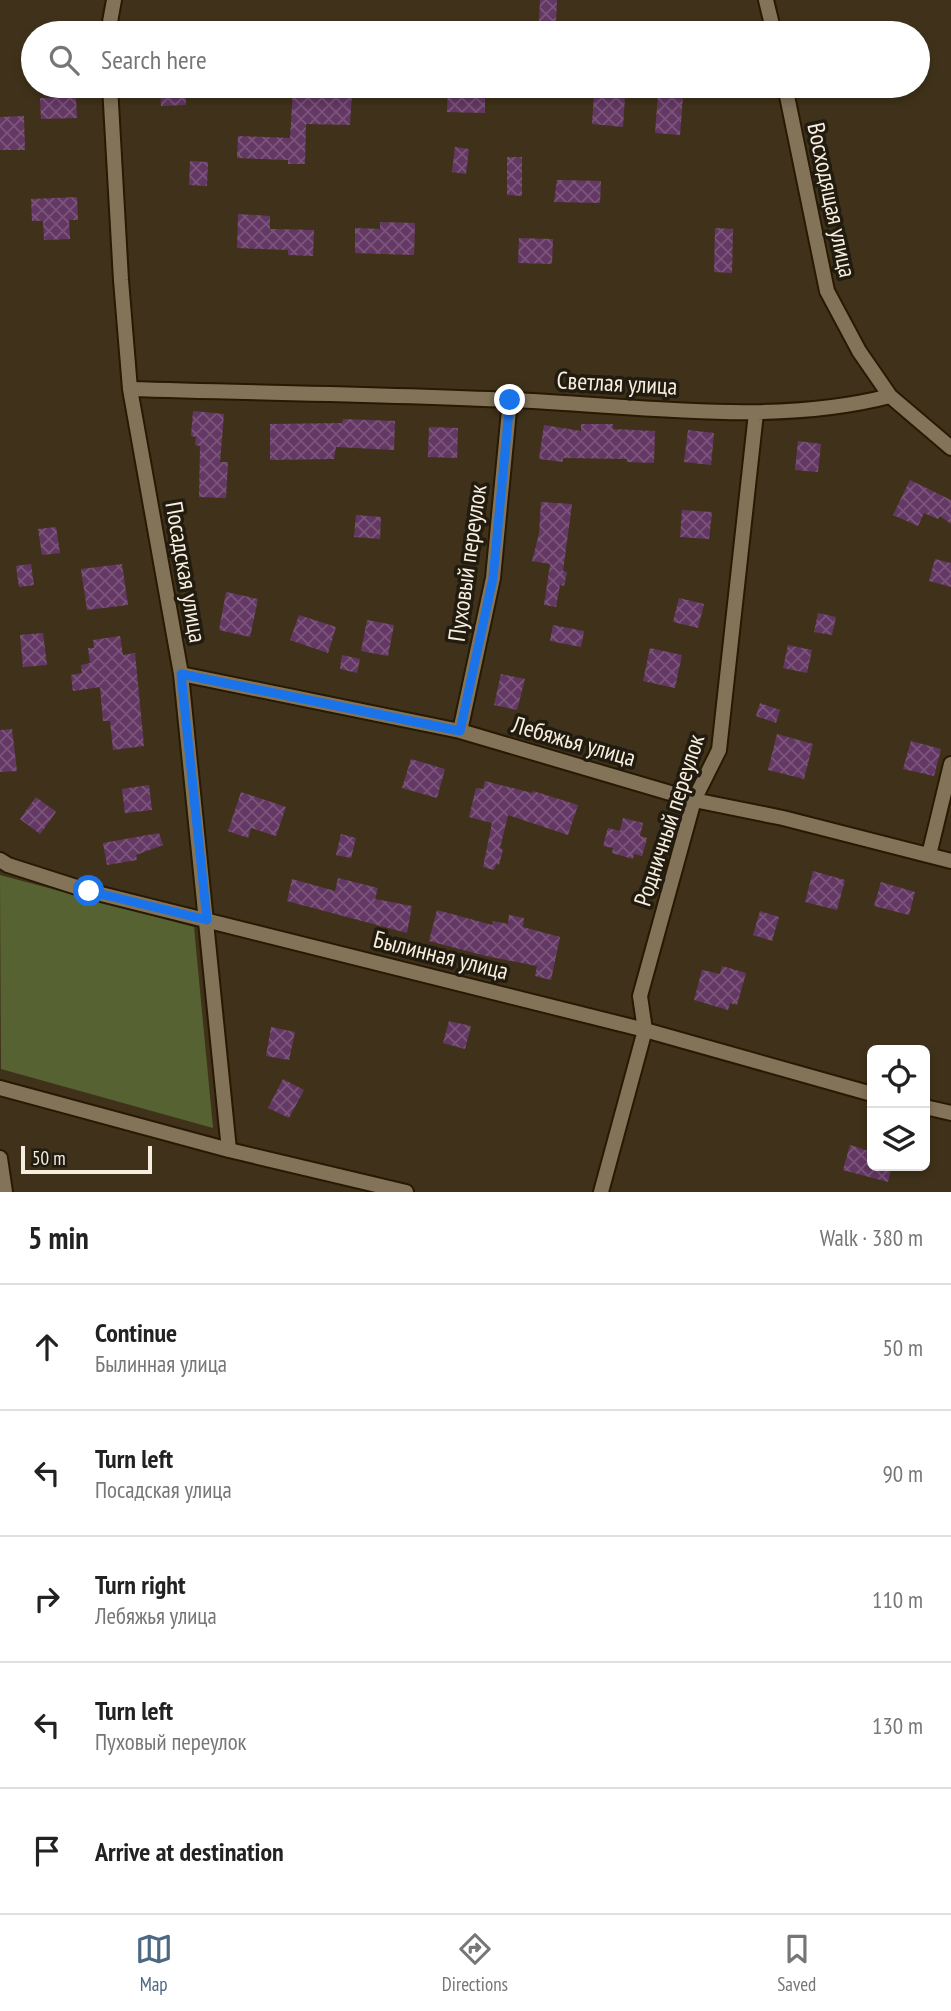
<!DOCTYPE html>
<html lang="en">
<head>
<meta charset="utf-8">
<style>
	:root { --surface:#fff; --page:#f2f2f2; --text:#222; --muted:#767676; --line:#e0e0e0; --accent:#4c6883 }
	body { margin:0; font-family:"PT Sans Narrow",sans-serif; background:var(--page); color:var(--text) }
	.controls { position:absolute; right:21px; bottom:21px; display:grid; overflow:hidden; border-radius:10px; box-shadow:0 4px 10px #0003 }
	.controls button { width:63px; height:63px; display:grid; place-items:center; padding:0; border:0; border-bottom:2px solid var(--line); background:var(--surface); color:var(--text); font:35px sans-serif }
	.scale { position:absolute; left:21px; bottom:18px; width:131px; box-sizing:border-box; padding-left:7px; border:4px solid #f7eedf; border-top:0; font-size:19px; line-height:24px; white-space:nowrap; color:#f7eedf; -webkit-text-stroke:5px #211b10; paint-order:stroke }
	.stop { position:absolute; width:21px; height:21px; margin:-16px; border:5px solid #1a73e8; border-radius:50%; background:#fff }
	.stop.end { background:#1a73e8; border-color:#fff; box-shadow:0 2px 7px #0008 }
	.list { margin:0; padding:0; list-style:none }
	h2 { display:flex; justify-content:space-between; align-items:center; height:91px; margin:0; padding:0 28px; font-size:30px }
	h2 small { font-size:23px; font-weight:400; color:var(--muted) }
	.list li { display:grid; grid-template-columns:46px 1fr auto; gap:21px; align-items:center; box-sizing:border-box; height:126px; padding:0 28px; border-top:2px solid var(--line) }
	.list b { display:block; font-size:26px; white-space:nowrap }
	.list p { margin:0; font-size:23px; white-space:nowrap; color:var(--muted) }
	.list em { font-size:23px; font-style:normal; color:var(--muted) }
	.icon { flex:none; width:38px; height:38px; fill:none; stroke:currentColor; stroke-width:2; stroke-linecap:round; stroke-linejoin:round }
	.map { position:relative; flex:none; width:951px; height:1192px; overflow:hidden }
	.search { position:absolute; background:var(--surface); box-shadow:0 4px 10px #0003; left:21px; right:21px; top:21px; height:77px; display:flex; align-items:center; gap:18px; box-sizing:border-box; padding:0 24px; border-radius:38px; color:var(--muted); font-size:26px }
	.sheet { height:721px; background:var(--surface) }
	nav { display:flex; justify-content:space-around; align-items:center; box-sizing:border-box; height:98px; border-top:2px solid var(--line); background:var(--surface); font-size:19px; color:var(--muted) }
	nav a { display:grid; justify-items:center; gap:4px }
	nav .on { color:var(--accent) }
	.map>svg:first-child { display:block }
</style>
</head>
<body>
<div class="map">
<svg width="951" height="1192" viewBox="0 0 951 1192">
	<defs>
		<pattern id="building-cross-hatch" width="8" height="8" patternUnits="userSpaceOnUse" patternTransform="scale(1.75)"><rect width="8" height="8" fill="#643864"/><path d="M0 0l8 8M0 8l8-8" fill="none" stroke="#7b557a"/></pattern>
	</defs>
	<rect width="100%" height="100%" fill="#40321a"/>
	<path fill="#576233" d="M0 875 194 927 213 1128 1 1069Z"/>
	<path fill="url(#building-cross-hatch)" d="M540 0H557L556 22 539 21Z
		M160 86H185L186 105 161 106Z
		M448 86 485 87V113L447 112Z
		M293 90 352 94 350 125 306 124 305 164H288V160L237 158 238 136 290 138Z
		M594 93 625 96 623 127 592 124Z
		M658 95 683 97 680 135 655 133Z
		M76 97 77 118 41 119 40 98Z
		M24 116 25 150H0V117Z
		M455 147 469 149 466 174 452 172Z
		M507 157H522V196L507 195Z
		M190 161 208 162 207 186 189 185Z
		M557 180 601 181 600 203 554 202Z
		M77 197 78 220H69L70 239 44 240 43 221H32L31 199Z
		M238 214 270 216V229L314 230 313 256 288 255V250L237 248Z
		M380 222 415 223 414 255 355 253V228L380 229Z
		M715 228 733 229 732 273 714 272Z
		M519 238 553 239 552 264 518 263Z
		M193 411 224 414 220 462H228L226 498 199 497 200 446 195 445 196 437 191 436Z
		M343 419 395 421 394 450 336 447 334 459 270 460V424L342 423Z
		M581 424H613V429L655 431 654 463 627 462V459L563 458V462L539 459 544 425 581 431Z
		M429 427 458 428 457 458 428 457Z
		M688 430 714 433 711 465 684 462Z
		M798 441 821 444 818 472 795 470Z
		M910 480 951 500V524L940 516 938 519 924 513 918 526 893 515Z
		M541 502 572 504 563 571 567 572 564 586 560 585 556 607 544 605 550 564 532 561 539 534Z
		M682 510 712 512 709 539 680 537Z
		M356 515 381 517 380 539 354 537Z
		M56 527 60 553 42 555 38 529Z
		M935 559 951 563V587L929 581Z
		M31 564 34 585 19 587 16 566Z
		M122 564 128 605 87 610 81 569Z
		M226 592 258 599 250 637 219 630Z
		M679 598 704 604 698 628 673 622Z
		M818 613 836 617 832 635 814 632Z
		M299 615 336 627 328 653 290 640Z
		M367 620 394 625 388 656 361 651Z
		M553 625 584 631 581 647 550 641Z
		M43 633 47 665 23 667 20 635Z
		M120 636 123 655 135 653 144 746 113 750 110 721H103L100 687 73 691 71 675 82 673 81 665 90 663 88 648H94L93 640Z
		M788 645 812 650 807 673 783 668Z
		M650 648 682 655 675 688 643 681Z
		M342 655 360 659 357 673 340 669Z
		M501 674 525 679 517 710 494 705Z
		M760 703 780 710 776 723 756 716Z
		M12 729 17 771 0 772V730Z
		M777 734 813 744 804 779 768 770Z
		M911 741 941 749 934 776 903 769Z
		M411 759 445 769 437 798 402 788Z
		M485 781 532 793 533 791 578 805 568 835 508 815 500 848 503 849 499 865 496 864 494 870 483 867 492 823 469 817 476 788 483 789Z
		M149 785 152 810 125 813 122 789Z
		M241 792 286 807 276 836 251 828 248 838 228 831Z
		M36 797 56 812 40 834 20 819Z
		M623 818 643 823 640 836 647 838 642 856 634 854 633 859 612 853 613 848 603 846 608 828 620 831Z
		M159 833 163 845 136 855 137 860 107 865 103 843Z
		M341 834 356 838 351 858 336 855Z
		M813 871 845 880 837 910 805 902Z
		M338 878 378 888 375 899 412 906 407 933 287 901 292 879 335 891Z
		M881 882 915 892 909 915 874 906Z
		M437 910 492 925 493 921 508 924 509 915 524 918 523 927 560 937 551 980 535 976 537 966 486 956 429 941Z
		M760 911 779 917 772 941 753 935Z
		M722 966 746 973 737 1005 730 1003 728 1010 694 1000 702 970 720 974Z
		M449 1021 471 1026 465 1049 443 1043Z
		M271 1027 295 1032 289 1060 266 1056Z
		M283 1079 304 1090 289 1118 268 1108Z
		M850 1145 872 1152V1166H892L888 1182 843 1170Z"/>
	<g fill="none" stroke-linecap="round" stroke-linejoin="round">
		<g stroke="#271902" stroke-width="18">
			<path id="street" d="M766 0 774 33
				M108 33 114 0
				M110 86 121 280 130 389 181 674 229 1150
				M785 86 827 291 859 351 890 396 951 448
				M130 389C257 393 384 394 511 400 635 405 770 427 890 396
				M181 674 460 731 694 800 783 818 951 861
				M460 731 493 578 510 400
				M929 855 951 764
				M0 860 8 865 89 891 645 1030 872 1094
				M0 1088 229 1150 406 1192
				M925 1107 951 1113
				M0 1158 5 1192
				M601 1192 645 1030 640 996 694 800 719 750 756 413"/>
		</g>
		<use href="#street" stroke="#837359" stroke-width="14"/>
	</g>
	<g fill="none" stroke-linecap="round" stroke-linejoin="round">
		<path stroke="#1a73e8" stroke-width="9" d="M89 891 207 920 181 674 460 731 493 578 510 400"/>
	</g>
	<g text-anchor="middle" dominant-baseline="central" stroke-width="7" stroke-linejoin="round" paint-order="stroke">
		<g font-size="24" fill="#f7eedf" stroke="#211b10">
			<text transform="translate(832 200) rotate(78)">Восходящая улица</text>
			<text transform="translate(617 383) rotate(3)">Светлая улица</text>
			<text transform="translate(467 563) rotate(-82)">Пуховый переулок</text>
			<text transform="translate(186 572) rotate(80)">Посадская улица</text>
			<text transform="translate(574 741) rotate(16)">Лебяжья улица</text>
			<text transform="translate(669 820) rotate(-72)">Родничный переулок</text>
			<text transform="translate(441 955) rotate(14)">Былинная улица</text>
		</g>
	</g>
</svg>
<div class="controls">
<button><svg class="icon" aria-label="locate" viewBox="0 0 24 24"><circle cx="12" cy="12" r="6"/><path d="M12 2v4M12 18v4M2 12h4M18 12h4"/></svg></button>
<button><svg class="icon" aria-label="layers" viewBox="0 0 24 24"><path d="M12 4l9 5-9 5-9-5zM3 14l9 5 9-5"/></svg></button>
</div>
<div class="scale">50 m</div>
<div class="stop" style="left:89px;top:891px"></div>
<div class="stop end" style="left:510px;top:400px"></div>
<div class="search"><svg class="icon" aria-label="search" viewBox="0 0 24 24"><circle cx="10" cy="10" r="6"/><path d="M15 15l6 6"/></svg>Search here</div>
</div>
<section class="sheet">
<h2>5 min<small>Walk · 380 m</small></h2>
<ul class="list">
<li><svg class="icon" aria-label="ahead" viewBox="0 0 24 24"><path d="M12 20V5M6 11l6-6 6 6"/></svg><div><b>Continue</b><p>Былинная улица</p></div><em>50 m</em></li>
<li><svg class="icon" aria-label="left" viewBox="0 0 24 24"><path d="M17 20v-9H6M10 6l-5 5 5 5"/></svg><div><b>Turn left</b><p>Посадская улица</p></div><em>90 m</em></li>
<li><svg class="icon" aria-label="right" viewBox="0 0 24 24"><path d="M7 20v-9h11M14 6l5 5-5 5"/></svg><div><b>Turn right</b><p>Лебяжья улица</p></div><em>110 m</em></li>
<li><svg class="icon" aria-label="left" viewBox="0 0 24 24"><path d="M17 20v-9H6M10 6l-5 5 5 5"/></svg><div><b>Turn left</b><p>Пуховый переулок</p></div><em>130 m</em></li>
<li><svg class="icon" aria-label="arrive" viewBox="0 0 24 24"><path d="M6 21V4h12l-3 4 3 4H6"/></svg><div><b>Arrive at destination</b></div></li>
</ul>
</section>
<nav>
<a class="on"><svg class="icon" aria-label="map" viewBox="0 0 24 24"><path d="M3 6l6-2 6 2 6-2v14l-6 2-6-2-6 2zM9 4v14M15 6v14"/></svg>Map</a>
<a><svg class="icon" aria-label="directions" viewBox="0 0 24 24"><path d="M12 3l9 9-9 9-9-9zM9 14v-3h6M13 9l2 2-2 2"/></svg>Directions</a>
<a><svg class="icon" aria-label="saved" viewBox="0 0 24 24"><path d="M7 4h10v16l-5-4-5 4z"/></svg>Saved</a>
</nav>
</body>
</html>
